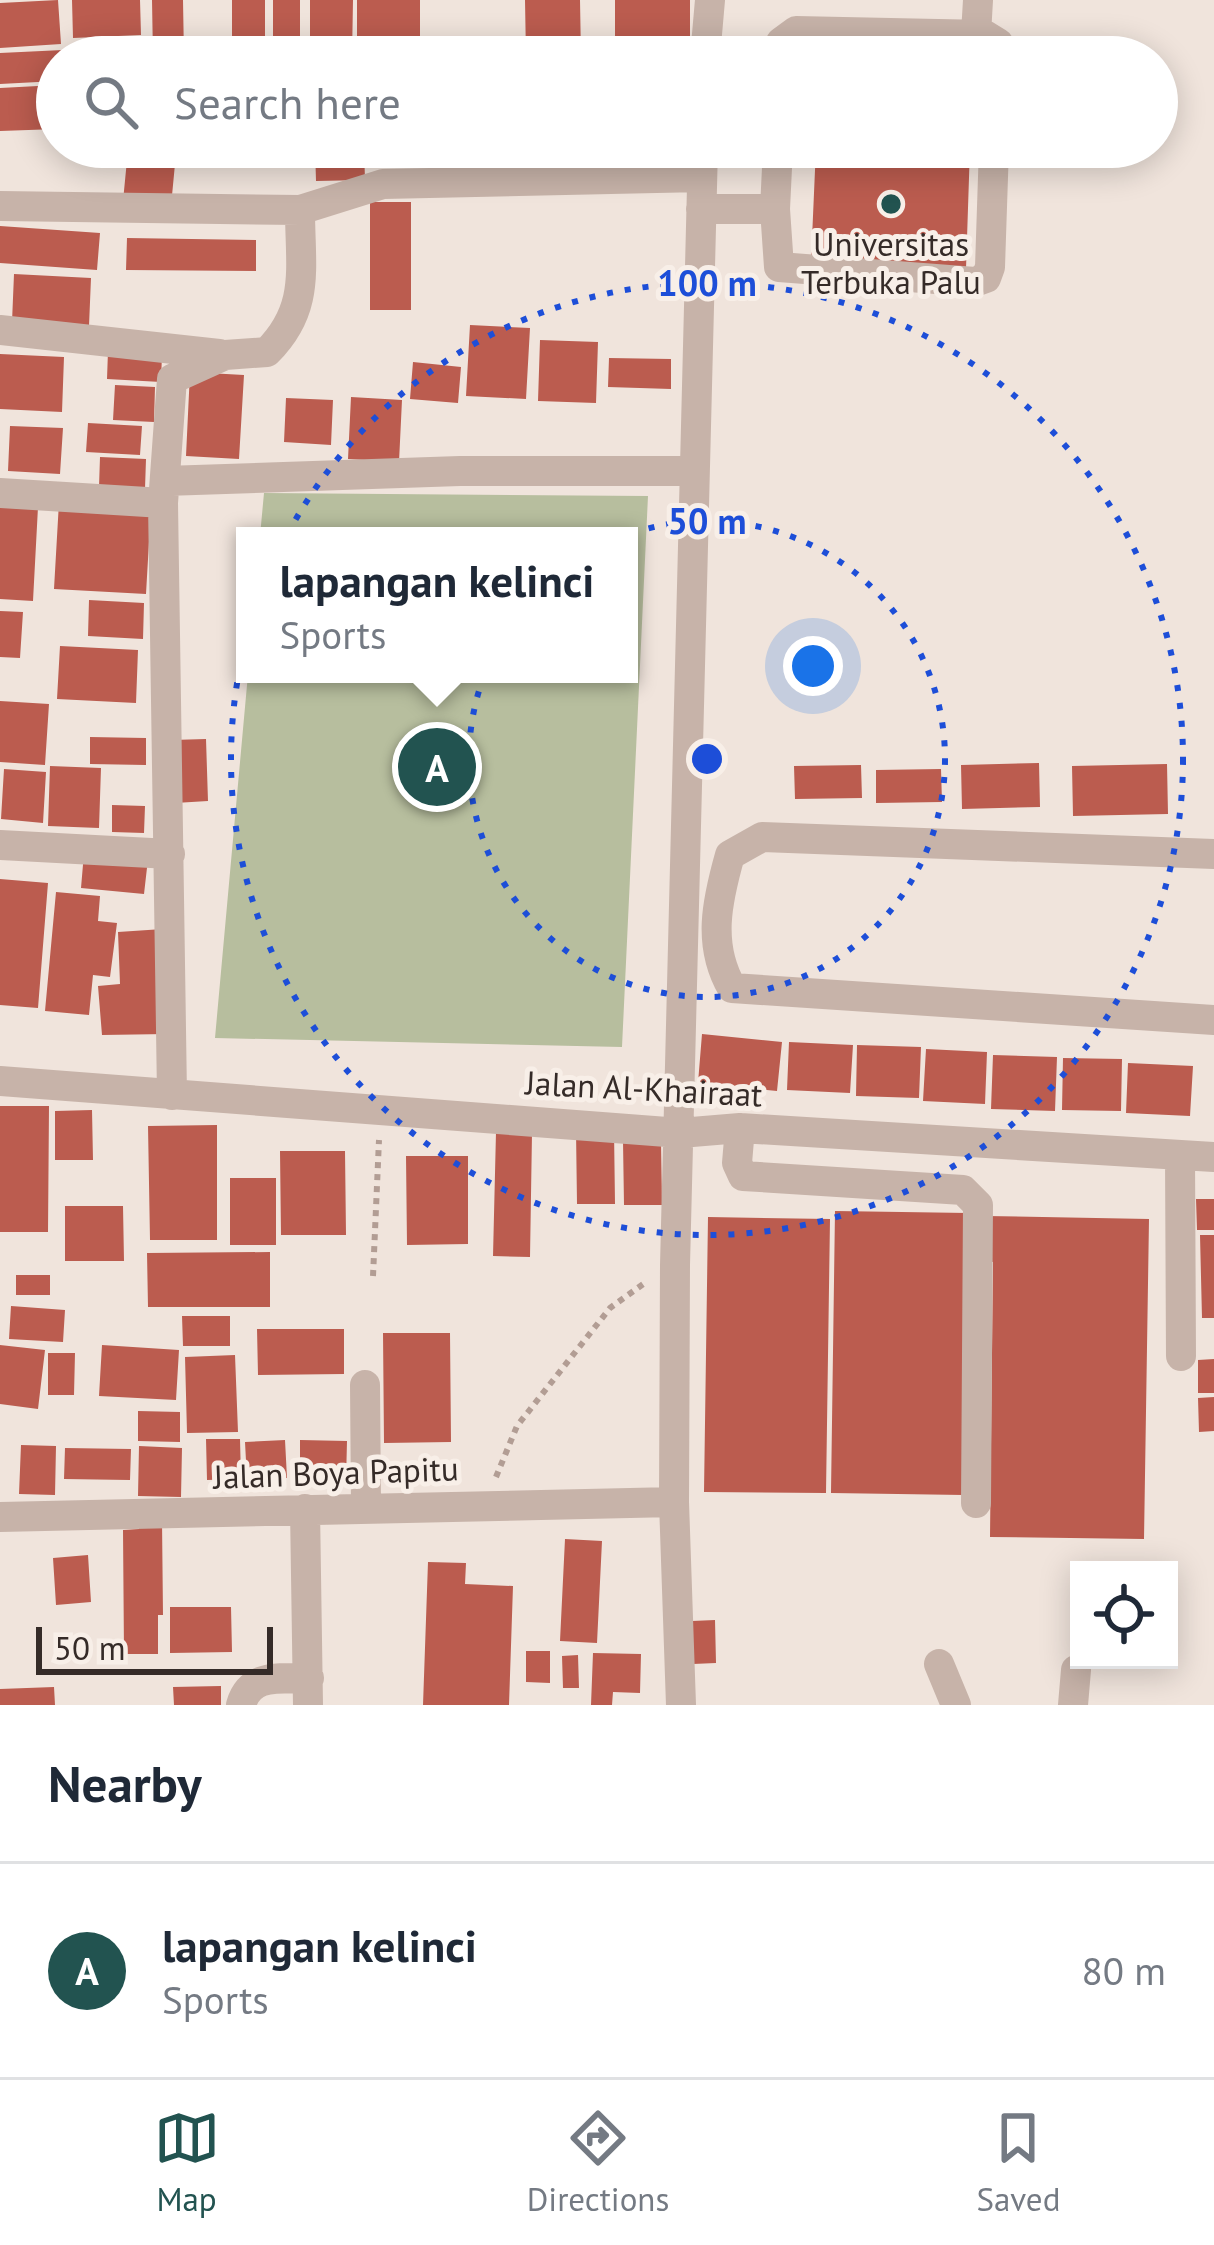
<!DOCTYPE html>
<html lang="en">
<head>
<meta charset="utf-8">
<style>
	:root { --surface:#fff; --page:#f2f2f3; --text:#1f2937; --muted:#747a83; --line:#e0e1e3; --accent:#225350 }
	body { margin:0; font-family:"PT Sans",sans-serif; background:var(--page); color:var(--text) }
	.controls { position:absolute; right:36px; bottom:36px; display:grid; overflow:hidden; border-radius:0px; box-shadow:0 6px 30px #0003 }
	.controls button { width:108px; height:108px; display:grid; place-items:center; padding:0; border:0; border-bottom:3px solid var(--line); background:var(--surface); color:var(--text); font:60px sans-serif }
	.scale { position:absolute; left:36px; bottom:30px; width:237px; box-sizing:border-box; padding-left:12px; border:6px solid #352b28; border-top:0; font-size:33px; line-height:42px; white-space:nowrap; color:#352b28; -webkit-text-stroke:9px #f8efe8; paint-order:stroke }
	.you { position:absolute; left:813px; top:666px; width:42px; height:42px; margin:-30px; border:9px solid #fff; border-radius:50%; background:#1a73e8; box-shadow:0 0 0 18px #1a73e833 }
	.badge { display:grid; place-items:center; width:78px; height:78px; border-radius:50%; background:var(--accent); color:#fff; font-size:39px; font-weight:700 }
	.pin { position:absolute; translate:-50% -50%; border:6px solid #fff; box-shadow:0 3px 12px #0006 }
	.popup { position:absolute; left:236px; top:527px; width:402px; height:156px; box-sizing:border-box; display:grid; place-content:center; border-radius:0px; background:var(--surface); filter:drop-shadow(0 3px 9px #0005); font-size:39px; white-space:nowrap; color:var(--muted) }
	.popup b { font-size:45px; color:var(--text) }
	.popup::after { content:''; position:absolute; left:50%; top:100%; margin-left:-24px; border:24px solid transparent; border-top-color:var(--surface) }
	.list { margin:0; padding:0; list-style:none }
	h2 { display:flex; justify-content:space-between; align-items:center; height:156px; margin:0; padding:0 48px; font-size:51px }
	h2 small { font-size:39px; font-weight:400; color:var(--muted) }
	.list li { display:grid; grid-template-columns:78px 1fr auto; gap:36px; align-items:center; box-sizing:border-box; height:216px; padding:0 48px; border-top:3px solid var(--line) }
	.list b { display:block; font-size:45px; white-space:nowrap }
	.list p { margin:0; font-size:39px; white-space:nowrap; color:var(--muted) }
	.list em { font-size:39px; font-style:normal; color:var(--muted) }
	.icon { flex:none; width:66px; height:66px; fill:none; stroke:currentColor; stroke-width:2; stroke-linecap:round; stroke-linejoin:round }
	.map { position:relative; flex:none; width:1214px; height:1705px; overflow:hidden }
	.search { position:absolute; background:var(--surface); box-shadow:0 6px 30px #0003; left:36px; right:36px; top:36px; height:132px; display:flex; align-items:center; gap:30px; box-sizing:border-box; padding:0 42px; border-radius:66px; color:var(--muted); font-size:45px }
	.sheet { height:372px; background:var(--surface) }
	nav { display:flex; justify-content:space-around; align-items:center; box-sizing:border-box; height:168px; border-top:3px solid var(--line); background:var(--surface); font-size:33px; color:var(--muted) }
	nav a { display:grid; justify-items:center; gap:6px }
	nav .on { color:var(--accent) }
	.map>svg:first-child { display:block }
</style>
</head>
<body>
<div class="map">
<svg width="1214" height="1705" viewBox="0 0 1214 1705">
	<rect width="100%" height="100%" fill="#f0e4dc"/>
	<path fill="#b7be9e" d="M264 493 648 496 622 1047 215 1038 248 674H629V536H260Z"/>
	<path fill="#bb5c4f" d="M58 0 61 44 0 48V3Z
		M72 0H140L141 35 73 38Z
		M152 0H183L184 57H153Z
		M232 0H265V53H232Z
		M273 0H300V57H273Z
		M310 0H353L352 57H310Z
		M357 0H420V53L357 54Z
		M525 0H580L581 57H526Z
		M615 0H690V54L615 57Z
		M115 45 116 57H74L73 49Z
		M821 48H972V57H820Z
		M63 50V57H57V81L0 84V53Z
		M57 85V129L0 131V88Z
		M273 147H309V165L274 166Z
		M315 147H364L365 180 316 181Z
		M389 147H424L425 164 389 165Z
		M443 147H487V162H470V152L443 151Z
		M593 147H632V166L593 167Z
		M816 147H970L966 269 811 262Z
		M127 160 175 164 171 206 123 201Z
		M370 202H411V310H370Z
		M0 226 100 233 97 270 0 263Z
		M127 238 256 240V271L126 270Z
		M14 274 91 278 89 326 12 322Z
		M470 325 530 328 526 399 466 396Z
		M540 340 598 342 596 403 538 401Z
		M108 351 162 354 161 382 107 379Z
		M0 354 64 357 62 412 0 409Z
		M609 358 671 359V389L608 387Z
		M413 362 461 367 458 403 410 399Z
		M190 372 244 375 239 459 186 456Z
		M115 385 155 387 154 422 113 420Z
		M351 397 402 400 399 462 348 459Z
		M286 398 333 400 331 445 284 442Z
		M88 423 142 426 140 455 86 452Z
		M10 426 63 428 60 474 8 471Z
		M100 457 146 459 145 489 99 487Z
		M59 502 151 507 146 594 54 589Z
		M0 505 38 507 33 601 0 599Z
		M89 600 144 603 143 639 88 636Z
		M0 611 23 612 20 658 0 657Z
		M60 646 138 650 136 703 57 699Z
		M0 701 49 704 45 765 0 762Z
		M90 737 146 738V765L90 764Z
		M206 739 208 801 175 803 172 740Z
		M1039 763 1040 807 962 809 961 765Z
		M1167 764 1168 814 1073 816 1072 766Z
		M861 765 862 798 795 799 794 766Z
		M50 766 101 768 99 828 48 826Z
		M4 769 46 772 43 823 1 819Z
		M941 769 942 802 876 803V770Z
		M112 805 145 806 144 833 112 832Z
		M84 853 148 859 144 894 81 888Z
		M0 879 48 883 38 1008 0 1005Z
		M56 892 100 896 98 921 117 923 110 977 93 975 89 1015 45 1011Z
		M163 929 167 1034 102 1035 98 986 120 984 118 932Z
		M702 1034 782 1042 777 1091 698 1083Z
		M789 1042 853 1045 850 1093 787 1090Z
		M857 1045 921 1047 919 1098 856 1096Z
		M926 1049 987 1052 985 1104 923 1101Z
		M993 1055 1057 1057 1055 1111 991 1109Z
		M1063 1058 1122 1059 1121 1111 1062 1110Z
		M1128 1063 1193 1066 1190 1116 1126 1113Z
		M0 1106H49L48 1232H0Z
		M92 1110 93 1160H55V1111Z
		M217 1125V1240H150L148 1126Z
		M576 1130H614L615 1204H577Z
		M496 1132 532 1133 530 1257 493 1256Z
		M623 1141H661L662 1205H624Z
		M280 1151H345L346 1235H281Z
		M406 1156H468V1244L407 1245Z
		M230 1178H276V1245H230Z
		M1196 1199H1214V1230H1197Z
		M65 1206H123L124 1261H65Z
		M835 1211 968 1213 964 1495 831 1493Z
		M985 1216 1149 1219 1144 1539 990 1537 993 1262 984 1261Z
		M708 1217 830 1219 826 1493 704 1492Z
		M1200 1235H1214V1318H1202Z
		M270 1252V1307H148L147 1253Z
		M16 1275H50V1295H16Z
		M11 1306 65 1310 63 1342 9 1339Z
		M182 1316H230V1346H183Z
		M257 1329H344V1374L258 1375Z
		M383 1333H450L451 1442 384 1443Z
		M0 1345 45 1350 38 1409 0 1404Z
		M102 1345 179 1350 176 1400 99 1396Z
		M48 1353H75L74 1395H48Z
		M235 1355 238 1432 187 1433 185 1357Z
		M1214 1359V1393H1198V1360Z
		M1214 1397V1431L1199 1432 1198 1398Z
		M138 1411 180 1412V1442L138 1441Z
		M206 1439H240L241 1479 207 1480Z
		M285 1440 287 1478 247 1480 245 1442Z
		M300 1440 347 1441 346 1481 300 1480Z
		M21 1445 56 1446 55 1495 19 1494Z
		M139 1446 182 1448 181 1497 138 1496Z
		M65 1448 131 1449 130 1480 64 1479Z
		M139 1520H162L163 1615H158V1654H124L123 1530 139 1529Z
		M565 1539 602 1541 597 1643 560 1641Z
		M88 1555 91 1602 56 1605 53 1558Z
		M428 1562 466 1563 465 1584 513 1586 509 1705H423Z
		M170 1607H231L232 1652 170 1653Z
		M715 1620 716 1663 693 1664 692 1621Z
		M526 1651H550V1683L526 1682Z
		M593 1653 641 1654 640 1693 613 1692 612 1705H591Z
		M578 1655 579 1688H563L562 1656Z
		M221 1686V1705H174L173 1687Z
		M54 1687 55 1705H0V1689Z"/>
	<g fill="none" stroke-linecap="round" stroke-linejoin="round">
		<path stroke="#b29d94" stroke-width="6" stroke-dasharray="6 6" stroke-linecap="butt" d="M373 1276 379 1140
			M496 1477 517 1426 610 1308 646 1282"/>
		<path stroke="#c7b3a9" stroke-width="30" d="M976 34 978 0
			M705 57 710 0
			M781 57V42L796 31 985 35 998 43 997 57
			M0 206 300 210
			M701 209H775L779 267 975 282 986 278 990 267 994 147
			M775 209 778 147
			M0 330 219 354
			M165 481 460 471H693
			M0 493 163 503
			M0 845 170 854
			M1214 854 762 837 730 855C717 901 707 945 732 988L1214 1020
			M0 1081 680 1133 740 1128 1214 1157
			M172 1095 163 503 172 379 225 355 267 352C311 308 300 268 300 210L383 184 702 177
			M740 1128 737 1163 743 1176 963 1190 978 1205 976 1503
			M1180 1156 1181 1356
			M365 1385 366 1506
			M305 1509 308 1705
			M0 1517 674 1502
			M939 1664 956 1705
			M241 1705C250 1673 279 1679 309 1678
			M681 1705 674 1502 675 1265 703 147
			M1073 1705 1076 1670"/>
	</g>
	<g fill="none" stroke="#1d4ed8" stroke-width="6" stroke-dasharray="6 12">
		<circle cx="707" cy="759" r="238"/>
		<circle cx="707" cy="759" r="476"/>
	</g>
	<circle fill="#225350" stroke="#f8efe8" stroke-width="4.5" cx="891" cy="204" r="12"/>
	<g text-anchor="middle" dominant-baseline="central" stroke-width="10" stroke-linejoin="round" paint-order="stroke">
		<g font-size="33" fill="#352b28" stroke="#f8efe8">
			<text x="891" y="243">Universitas<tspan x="891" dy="38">Terbuka Palu</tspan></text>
		</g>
		<g font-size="33" fill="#352b28" stroke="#f8efe8">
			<text transform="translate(644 1088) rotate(3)">Jalan Al-Khairaat</text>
			<text transform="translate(336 1472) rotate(-2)">Jalan Boya Papitu</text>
		</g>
	</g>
	<circle cx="707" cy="759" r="18" fill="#1d4ed8" stroke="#f8efe8" stroke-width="6"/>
	<g font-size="36" text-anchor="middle" font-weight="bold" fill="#1d4ed8" stroke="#f8efe8" stroke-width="10" stroke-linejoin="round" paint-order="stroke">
		<text x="707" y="296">100 m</text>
		<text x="707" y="534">50 m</text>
	</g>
</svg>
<div class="controls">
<button><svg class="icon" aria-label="locate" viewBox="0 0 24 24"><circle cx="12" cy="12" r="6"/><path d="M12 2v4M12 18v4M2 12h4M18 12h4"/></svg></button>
</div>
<div class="scale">50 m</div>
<div class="you"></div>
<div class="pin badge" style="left:437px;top:767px">A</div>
<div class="popup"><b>lapangan kelinci</b>Sports</div>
<div class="search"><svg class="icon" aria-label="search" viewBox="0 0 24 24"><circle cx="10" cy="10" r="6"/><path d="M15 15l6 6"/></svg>Search here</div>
</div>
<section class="sheet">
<h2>Nearby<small></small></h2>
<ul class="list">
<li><span class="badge">A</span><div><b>lapangan kelinci</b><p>Sports</p></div><em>80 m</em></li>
</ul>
</section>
<nav>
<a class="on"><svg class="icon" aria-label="map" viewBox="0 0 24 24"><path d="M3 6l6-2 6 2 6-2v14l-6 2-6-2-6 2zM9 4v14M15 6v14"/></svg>Map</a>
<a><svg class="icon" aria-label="directions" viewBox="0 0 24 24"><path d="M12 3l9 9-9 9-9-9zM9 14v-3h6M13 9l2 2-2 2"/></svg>Directions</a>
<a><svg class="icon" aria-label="saved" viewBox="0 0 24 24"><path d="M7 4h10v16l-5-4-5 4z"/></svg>Saved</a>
</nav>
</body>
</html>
